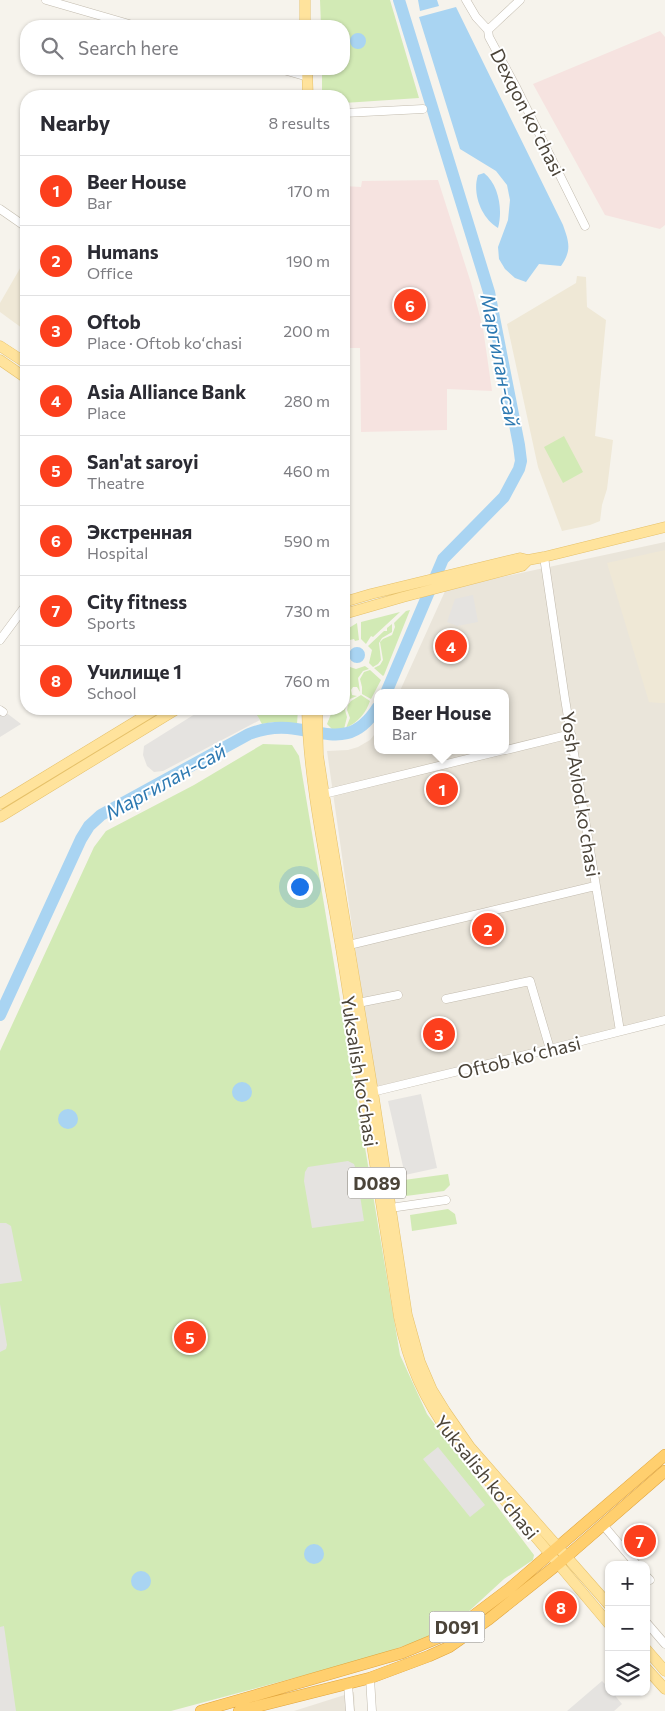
<!DOCTYPE html>
<html lang="en">
<head>
<meta charset="utf-8">
<style>
	:root { --surface:#fff; --page:#f2f2f3; --text:#2b2b33; --muted:#7c7c81; --line:#e1e1e2; --accent:#fc3f1d }
	body { margin:0; font-family:Commissioner,sans-serif; background:var(--page); color:var(--text) }
	.controls { position:absolute; right:15px; bottom:15px; display:grid; overflow:hidden; border-radius:10px; box-shadow:0 1px 4px #0004 }
	.controls button { width:45px; height:45px; display:grid; place-items:center; padding:0; border:0; border-bottom:1px solid var(--line); background:var(--surface); color:var(--text); font:25px sans-serif }
	.you { position:absolute; left:299px; top:886px; width:18px; height:18px; margin:-12px; border:4px solid #fff; border-radius:50%; background:#1a73e8; box-shadow:0 0 0 8px #1a73e833 }
	.badge { display:grid; place-items:center; width:32px; height:32px; border-radius:50%; background:var(--accent); color:#fff; font-size:16px; font-weight:700 }
	.pin { position:absolute; translate:-50% -50%; border:2px solid #fff; box-shadow:0 1px 5px #0006 }
	.popup { position:absolute; left:374px; top:689px; width:135px; height:65px; box-sizing:border-box; display:grid; place-content:center; border-radius:10px; background:var(--surface); filter:drop-shadow(0 1px 4px #0005); font-size:16px; white-space:nowrap; color:var(--muted) }
	.popup b { font-size:19px; color:var(--text) }
	.popup::after { content:''; position:absolute; left:50%; top:100%; margin-left:-10px; border:10px solid transparent; border-top-color:var(--surface) }
	.list { margin:0; padding:0; list-style:none }
	h2 { display:flex; justify-content:space-between; align-items:center; height:65px; margin:0; padding:0 20px; font-size:21px }
	h2 small { font-size:16px; font-weight:400; color:var(--muted) }
	.list li { display:grid; grid-template-columns:32px 1fr auto; gap:15px; align-items:center; box-sizing:border-box; height:70px; padding:0 20px; border-top:1px solid var(--line) }
	.list b { display:block; font-size:19px; white-space:nowrap }
	.list p { margin:0; font-size:16px; white-space:nowrap; color:var(--muted) }
	.list em { font-size:16px; font-style:normal; color:var(--muted) }
	.icon { flex:none; width:28px; height:28px; fill:none; stroke:currentColor; stroke-width:2; stroke-linecap:round; stroke-linejoin:round }
	.map { position:relative; flex:none; width:665px; height:1711px; overflow:hidden }
	.search { position:absolute; background:var(--surface); box-shadow:0 1px 4px #0004; left:20px; top:20px; width:330px; height:55px; display:flex; align-items:center; gap:12px; box-sizing:border-box; padding:0 18px; border-radius:20px; color:var(--muted); font-size:19px }
	.panel { position:absolute; background:var(--surface); box-shadow:0 1px 4px #0004; left:20px; top:90px; width:330px; height:625px; border-radius:20px }
	.map>svg:first-child { display:block }
</style>
</head>
<body>
<div class="map">
<svg width="665" height="1711" viewBox="0 0 665 1711">
	<rect width="100%" height="100%" fill="#f6f3ec"/>
	<path fill="#eae5da" d="M665 542V1017L375 1087 327 751 348 750 358 747 370 740 378 730V750H506V693H399L446 589Z
		M354 1692 355 1711H294Z"/>
	<path fill="#efe8d6" d="M26 258V331L0 312V303Z
		M577 276 586 277 587 307 606 320 595 436 613 440 607 489 602 505 600 521 590 525 562 531 538 467 507 324 576 283Z
		M665 550V703H659L649 702 607 563Z"/>
	<path fill="#f6e3e0" d="M660 31 665 37V225L660 229 605 215 533 84Z
		M438 180 471 283 483 328 492 391 447 389V430L361 432 360 348H344V186L361 187 362 181Z"/>
	<path fill="#d2eab5" d="M320 0H390L419 98 344 103V96H322V69H344V26H321Z
		M564 436 583 472 563 483 544 447Z
		M410 610 384 675 383 676 374 668 380 665 383 660 380 642 383 639 392 635 395 627 394 623 406 611Z
		M400 612 373 637 371 636 366 644 361 639V622Z
		M357 623 359 640 355 641 354 639 350 640V643L348 644 344 640V631Z
		M392 624V632L382 638 379 643 381 660 378 664 373 667 369 663 372 650 368 646 384 631H387V628Z
		M365 666 369 669 363 671 358 678 360 692 357 687H353L351 690 352 695 357 696 350 699 346 705 345 710 347 717 344 729H332L327 724 333 709H344V682L350 667 356 669Z
		M370 670 381 680 371 699 362 694V687L360 679 364 672Z
		M361 695 370 701C366 713 358 722 346 728L350 718 347 710 348 705 351 701Z
		M253 709H298L297 724 274 722 262 724Z
		M263 744 292 745 299 756 400 1355 427 1414 534 1555 533 1560 504 1579 467 1613 455 1622 435 1633 415 1642 372 1657 171 1711H0V1051L94 847 106 831 194 785Z
		M448 1174 450 1185 444 1191 406 1196 404 1180Z
		M448 1209 455 1214 457 1224 412 1231 410 1215Z"/>
	<path fill="#e5e3e0" d="M473 595 478 622 457 626 447 622 455 599Z
		M203 709H253L260 720 163 771 154 772 147 766 143 755 144 746Z
		M4 711 21 724 0 737V716Z
		M421 1094 437 1168 405 1175 388 1101Z
		M348 1161 354 1164 356 1170 364 1221 312 1228 304 1181 305 1172 308 1167Z
		M0 1223H6L11 1226 22 1281 0 1284Z
		M0 1304 7 1345 6 1349 0 1352Z
		M438 1447 485 1505 470 1517 423 1459Z
		M4 1626 16 1711H0V1627Z
		M602 1681 609 1688V1692H612L622 1704 614 1711H567Z"/>
	<path fill="#a9d4f2" d="M418 0H437L439 6 420 11Z
		M456 7 563 225C569 242 572 250 561 266L539 264 526 282 515 278 505 269 499 259 498 247 508 220 510 200 507 185 496 171 460 149 419 17Z
		M350 41a8 8 0 1 1 16 0a8 8 0 1 1-16 0Z
		M484 173C499 185 503 210 498 228 481 218 472 193 478 175Z
		M349 655a8 8 0 1 1 16 0a8 8 0 1 1-16 0Z
		M232 1092a10 10 0 1 1 20 0a10 10 0 1 1-20 0Z
		M58 1119a10 10 0 1 1 20 0a10 10 0 1 1-20 0Z
		M304 1554a10 10 0 1 1 20 0a10 10 0 1 1-20 0Z
		M131 1581a10 10 0 1 1 20 0a10 10 0 1 1-20 0Z"/>
	<g fill="none" stroke-linecap="round" stroke-linejoin="round">
		<path stroke="#a9d4f2" stroke-width="12" d="M386 693 443 559 504 497 519 469 521 461 519 445 489 292 399 0
			M0 1015 81 839 89 826 101 815 249 734C262 729 275 727 288 728 328 732 352 748 378 707"/>
		<g stroke="#c2bbae" stroke-width="9">
			<path id="minor" d="M46 0 136 26
				M466 0 476 17 488 30 489 37 517 89 585 226
				M488 30 520 0
				M280 69 308 77
				M344 113 423 109
				M0 209 26 227
				M544 557 565 699 620 1031
				M0 640 26 605
				M0 710 3 712
				M506 750 571 734
				M324 794 504 750
				M349 945 595 886
				M446 999 530 981 550 1049
				M358 1003 398 995
				M368 1093 550 1049 665 1020
				M397 1207 446 1200
				M603 1525 637 1565
				M646 1576 650 1580
				M646 1622 665 1644
				M370 1678 372 1711
				M348 1684 350 1711"/>
		</g>
		<g stroke="#e6c16a" stroke-width="11">
			<path id="major" d="M305 0V26
				M307 69 308 96
				M0 346 26 363
				M0 360 26 378
				M344 602 371 594 520 558 528 560 544 557 665 527
				M344 614 403 597 522 566 528 560
				M307 709C309 789 328 869 341 948 361 1071 379 1194 399 1317 408 1364 424 1399 452 1438L609 1624
				M317 709 318 755 324 794 373 1092 407 1315 420 1362 432 1390 445 1411 470 1447 609 1605
				M0 804 156 709
				M0 817 177 709
				M646 1649 665 1671
				M646 1668 665 1689"/>
		</g>
		<g stroke="#e0a43c" stroke-width="12">
			<path id="highway" d="M201 1711 402 1653 443 1636 460 1626 509 1589 665 1455
				M239 1711 370 1678 429 1656 449 1647 489 1619 558 1564 665 1471"/>
		</g>
		<use href="#minor" stroke="#fff" stroke-width="8"/>
		<use href="#major" stroke="#ffe39c" stroke-width="10"/>
		<use href="#highway" stroke="#ffcf6e" stroke-width="11"/>
	</g>
	<g text-anchor="middle" dominant-baseline="central" stroke-width="4" stroke-linejoin="round" paint-order="stroke">
		<g fill="#fff" stroke="#817c74" stroke-width="1">
			<rect x="348" y="1167.5" width="58" height="31" rx="4"/>
			<rect x="429.5" y="1611.5" width="55" height="31" rx="4"/>
		</g>
		<g font-size="18" font-weight="bold" fill="#4b4439">
			<text x="377" y="1183">D089</text>
			<text x="457" y="1627">D091</text>
		</g>
		<g font-size="19" fill="#4b4439" stroke="#fff">
			<text transform="translate(528 112) rotate(63)">Dexqon koʻchasi</text>
			<text transform="translate(581 794) rotate(81)">Yosh Avlod koʻchasi</text>
			<text transform="translate(519 1057) rotate(-14)">Oftob koʻchasi</text>
			<text transform="translate(360 1071) rotate(81)">Yuksalish koʻchasi</text>
			<text transform="translate(487 1477) rotate(51)">Yuksalish koʻchasi</text>
		</g>
		<g font-size="20" font-style="italic" fill="#2e7ab2" stroke="#fff">
			<text transform="translate(501 360) rotate(79)">Маргилан-сай</text>
			<text transform="translate(165 781) rotate(-29)">Маргилан-сай</text>
		</g>
	</g>
</svg>
<div class="controls">
<button>+</button>
<button>−</button>
<button><svg class="icon" aria-label="layers" viewBox="0 0 24 24"><path d="M12 4l9 5-9 5-9-5zM3 14l9 5 9-5"/></svg></button>
</div>
<div class="you"></div>
<div class="pin badge" style="left:442px;top:789px">1</div>
<div class="popup"><b>Beer House</b>Bar</div>
<div class="pin badge" style="left:488px;top:929px">2</div>
<div class="pin badge" style="left:439px;top:1034px">3</div>
<div class="pin badge" style="left:451px;top:646px">4</div>
<div class="pin badge" style="left:190px;top:1337px">5</div>
<div class="pin badge" style="left:410px;top:305px">6</div>
<div class="pin badge" style="left:640px;top:1541px">7</div>
<div class="pin badge" style="left:561px;top:1607px">8</div>
<div class="search"><svg class="icon" aria-label="search" viewBox="0 0 24 24"><circle cx="10" cy="10" r="6"/><path d="M15 15l6 6"/></svg>Search here</div>
<section class="panel">
<h2>Nearby<small>8 results</small></h2>
<ul class="list">
<li><span class="badge">1</span><div><b>Beer House</b><p>Bar</p></div><em>170 m</em></li>
<li><span class="badge">2</span><div><b>Humans</b><p>Office</p></div><em>190 m</em></li>
<li><span class="badge">3</span><div><b>Oftob</b><p>Place · Oftob koʻchasi</p></div><em>200 m</em></li>
<li><span class="badge">4</span><div><b>Asia Alliance Bank</b><p>Place</p></div><em>280 m</em></li>
<li><span class="badge">5</span><div><b>San'at saroyi</b><p>Theatre</p></div><em>460 m</em></li>
<li><span class="badge">6</span><div><b>Экстренная</b><p>Hospital</p></div><em>590 m</em></li>
<li><span class="badge">7</span><div><b>City fitness</b><p>Sports</p></div><em>730 m</em></li>
<li><span class="badge">8</span><div><b>Училище 1</b><p>School</p></div><em>760 m</em></li>
</ul>
</section>
</div>
</body>
</html>
